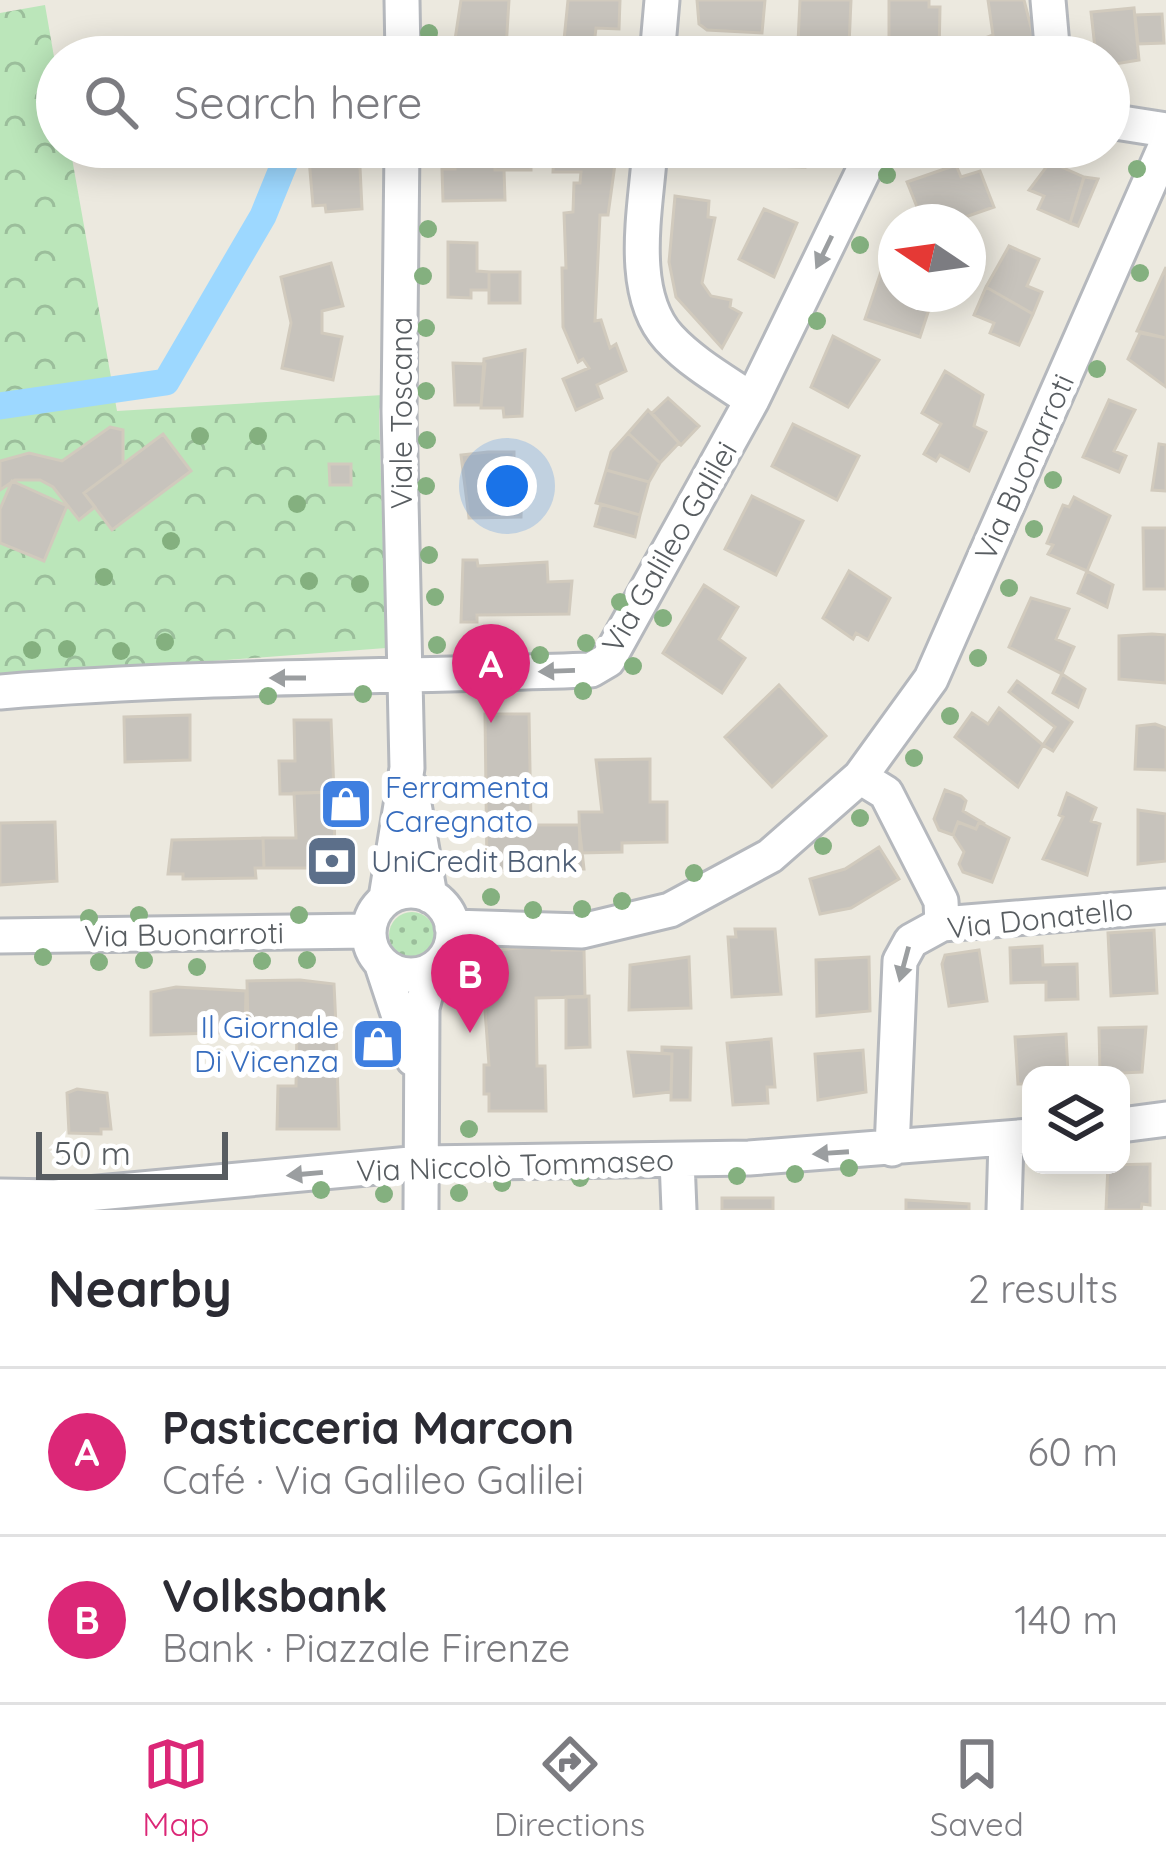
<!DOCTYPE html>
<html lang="en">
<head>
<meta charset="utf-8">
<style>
	:root { --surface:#fff; --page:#f2f2f3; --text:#2b2b33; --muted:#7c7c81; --line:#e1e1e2; --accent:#db2777 }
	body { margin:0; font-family:Quicksand,sans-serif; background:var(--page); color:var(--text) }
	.controls { position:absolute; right:36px; bottom:36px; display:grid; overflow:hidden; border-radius:24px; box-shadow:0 6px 30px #0003 }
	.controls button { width:108px; height:108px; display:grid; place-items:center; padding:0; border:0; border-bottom:3px solid var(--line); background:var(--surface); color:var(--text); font:60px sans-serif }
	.compass { position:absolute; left:878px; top:204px; width:108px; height:108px; border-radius:50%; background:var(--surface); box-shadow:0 6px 30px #0003; rotate:283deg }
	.scale { position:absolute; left:36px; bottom:30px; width:192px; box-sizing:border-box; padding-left:12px; border:6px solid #585d61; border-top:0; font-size:33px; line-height:42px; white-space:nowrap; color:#585d61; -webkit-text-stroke:9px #fff; paint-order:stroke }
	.you { position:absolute; left:507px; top:486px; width:42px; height:42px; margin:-30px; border:9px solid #fff; border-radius:50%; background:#1a73e8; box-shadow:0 0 0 18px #1a73e833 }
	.badge { display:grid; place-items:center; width:78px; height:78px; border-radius:50%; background:var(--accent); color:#fff; font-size:39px; font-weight:700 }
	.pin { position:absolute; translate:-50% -99px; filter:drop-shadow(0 3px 6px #0008) }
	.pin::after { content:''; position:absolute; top:63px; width:42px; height:36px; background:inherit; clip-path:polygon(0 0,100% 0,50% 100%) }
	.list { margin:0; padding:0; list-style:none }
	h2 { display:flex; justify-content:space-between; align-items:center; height:156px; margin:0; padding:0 48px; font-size:51px }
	h2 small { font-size:39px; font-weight:400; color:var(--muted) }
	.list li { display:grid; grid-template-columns:78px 1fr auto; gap:36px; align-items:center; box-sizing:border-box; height:168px; padding:0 48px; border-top:3px solid var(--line) }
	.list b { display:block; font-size:45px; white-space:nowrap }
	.list p { margin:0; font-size:39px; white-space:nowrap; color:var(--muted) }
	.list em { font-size:39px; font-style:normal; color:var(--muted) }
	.icon { flex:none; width:66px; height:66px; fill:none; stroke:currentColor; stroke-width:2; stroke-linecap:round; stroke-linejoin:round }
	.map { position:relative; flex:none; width:1166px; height:1210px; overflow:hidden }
	.search { position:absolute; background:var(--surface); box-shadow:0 6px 30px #0003; left:36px; right:36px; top:36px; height:132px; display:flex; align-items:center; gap:30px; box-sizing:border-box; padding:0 42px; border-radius:66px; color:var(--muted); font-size:45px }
	.sheet { height:492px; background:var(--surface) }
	nav { display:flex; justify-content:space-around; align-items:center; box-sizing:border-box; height:168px; border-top:3px solid var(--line); background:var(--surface); font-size:33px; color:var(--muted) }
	nav a { display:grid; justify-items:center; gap:6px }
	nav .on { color:var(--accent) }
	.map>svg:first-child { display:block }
</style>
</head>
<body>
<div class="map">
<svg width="1166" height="1210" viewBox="0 0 1166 1210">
	<defs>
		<pattern id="grass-dots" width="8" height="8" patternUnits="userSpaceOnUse" patternTransform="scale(3)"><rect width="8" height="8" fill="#bbe6ba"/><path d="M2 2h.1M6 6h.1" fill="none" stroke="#9bbe9b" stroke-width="1.8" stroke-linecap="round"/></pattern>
		<pattern id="forest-crowns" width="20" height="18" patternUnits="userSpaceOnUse" patternTransform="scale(3)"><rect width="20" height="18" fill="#bbe6ba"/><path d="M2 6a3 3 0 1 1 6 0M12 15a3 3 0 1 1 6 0" fill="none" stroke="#9bbe9b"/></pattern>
	</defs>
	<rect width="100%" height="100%" fill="#ece9df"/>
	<path fill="url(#grass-dots)" d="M389 935a23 23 0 1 1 46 0a23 23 0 1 1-46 0Z"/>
	<path fill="url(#forest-crowns)" d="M45 5 57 74V147H70L117 411 383 395 379 411 386 648 0 677V13Z"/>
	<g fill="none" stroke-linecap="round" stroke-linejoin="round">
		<path stroke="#9dd8ff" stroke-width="27" d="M0 406 166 382 263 216 291 147"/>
	</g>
	<path fill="#c7c3bc" stroke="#d1cabd" stroke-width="3" d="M461 0H509L506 49 454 46Z
		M568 0H620L619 29 596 28 593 53 563 50Z
		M697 0H765L762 33 707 30 699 24Z
		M800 0H851L849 46 798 43Z
		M889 0H929V7H940L939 56 889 57Z
		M988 0H1024L1038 54 1006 57 1005 47 982 48 980 40 993 35Z
		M1134 8 1139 60 1109 65V57H1096L1091 12Z
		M1162 14 1164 43 1138 44 1135 15Z
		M308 147H359L362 209 326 212 325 205 313 206Z
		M454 147H494L495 170H504L505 200 443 201 442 169H455Z
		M494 147H531V170H495Z
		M554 147H583L582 157H616L608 215H600L595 321 601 320 610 348 616 344 626 371 597 385 602 398 576 410 563 379 589 368 583 359 578 362 563 327 562 268H566L564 213 573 212 574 183H580L581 172H553Z
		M693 147H735V159L693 156Z
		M767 147H814L806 148 805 167 766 166Z
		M1050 162 1084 177 1070 223 1038 209 1044 196 1029 190Z
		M956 165 961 177 980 171 994 207 951 222H923L907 182Z
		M1084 177 1098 179 1078 226 1070 223Z
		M675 196 709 201 708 217 715 218 702 283 711 296 731 300 730 307 741 313 722 348 676 297 669 262Z
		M764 209 797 223 774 277 739 259Z
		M448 242 477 243V271L489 272V290H471V298L448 297Z
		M1009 246 1039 259 1027 286 1042 292 1033 314 986 287Z
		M887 254 896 257V294H934L920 337 865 319Z
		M331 263 343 306 322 311V333L342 337 333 380 282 368 291 323 281 277Z
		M1166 267V338L1137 331Z
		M489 272H520V303H489Z
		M986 287 1033 314 1019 345 990 333 994 323 974 315Z
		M1140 333 1166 338V387L1128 359Z
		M833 336 879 360 848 407 811 387Z
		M525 350 522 416 504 417 503 408H481L484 359Z
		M453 363 485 364 481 405H455Z
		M945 371 983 395 974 426 986 432 969 471 940 455 936 461 924 454 941 424 922 413Z
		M668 398 699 426 681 445 652 413Z
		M1109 400 1135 410 1114 451 1126 456 1119 472 1083 457Z
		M648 410 679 443 660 463 628 433Z
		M793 424 859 456 837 500 772 466Z
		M110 427 123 430V464L84 493 95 507 79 520 53 487 40 480H15L0 490V461L29 453 62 461Z
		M628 433 660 463 649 482 606 470 611 452Z
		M163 434 191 471 112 530 84 493Z
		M1159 444 1166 445V491L1152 490Z
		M488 452H514V483H522L521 517 469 518 461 455Z
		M329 464H351V485H330Z
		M606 470 649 482 640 515 596 503Z
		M12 481 67 506 44 561 0 543V509Z
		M752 496 803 521 776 575 725 549Z
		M1074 497 1110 516 1087 571 1048 554 1053 545 1047 543 1063 505 1069 507Z
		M601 504 640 515 635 537 595 526Z
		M1143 528H1166V589H1144Z
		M463 560H477L478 566 547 562 548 582 572 581 569 614 477 615V622H461Z
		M849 571 890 598 868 640 856 633 853 639 823 618Z
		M1087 571 1113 585 1107 607 1078 593Z
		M704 585 738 607 719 639 745 658 722 693 663 653Z
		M1031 598 1069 609 1056 639 1074 647 1062 674 1009 647Z
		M1152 634 1166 635V683L1119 679V636Z
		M1062 674 1085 689 1078 707 1053 693Z
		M1017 681 1072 722 1053 751 1043 745 1055 727 1009 692Z
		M779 685 826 736 772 787 725 737Z
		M999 708 1043 745 1018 787 955 737 972 713 988 724Z
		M485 714H529L531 825H579L584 869 487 871Z
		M190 715V760L125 762 124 717Z
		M294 720H331L334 792 280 794 279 761H295Z
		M1155 724 1166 728V770L1135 769 1137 726Z
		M650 759V802H667V842L622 843V852L580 853 579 812H602L596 760Z
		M945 790 961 796 966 801 963 811 985 824 979 822 976 829 958 822 953 835 939 830 934 819Z
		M334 792 335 868H264L263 838H296L294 793Z
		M1067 793 1096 808 1091 821 1100 824 1087 875 1043 859 1063 817 1059 815Z
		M1138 810 1166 814V861L1138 864Z
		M55 822 57 881 0 885V823Z
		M958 822 976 829 979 822 1009 838 992 882 963 872 959 864 964 852 953 835Z
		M263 838 264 868H255L256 878 183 879V874H168L172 840Z
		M879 847 899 879 851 908 820 914 810 879 845 869Z
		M735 929H775L781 994 732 997 728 937H736Z
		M1154 930 1157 993 1111 996 1108 933Z
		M552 945V950H584L585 997 536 998 537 1066H545L546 1111H489V1094H484V1065H489L482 969H487V951Z
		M1042 946 1043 965 1077 964 1078 999 1046 1000V982L1011 983 1010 948Z
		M979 950 987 1001 949 1006 942 964 945 955Z
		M689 957 691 1008 629 1010 630 965Z
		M869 957 870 1011 817 1016 816 960Z
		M300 980 334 984 336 1026H248L247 981Z
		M176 987 246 991 245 1032 151 1035V992Z
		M589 996 590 1047 566 1048V997Z
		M336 1026 339 1129H277L278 1086H296L297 1027Z
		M1146 1027 1142 1072 1100 1074 1099 1028Z
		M370 1029H386V1060H370Z
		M1066 1034 1068 1075H1031V1084H1018L1015 1037Z
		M771 1039 775 1087H767L768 1103 733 1105 727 1043Z
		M662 1047 691 1048 690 1100H671L672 1054 662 1053Z
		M863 1050 866 1092 818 1100 815 1054Z
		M628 1052 672 1054 671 1092 634 1096Z
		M77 1089 107 1093 111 1129H101V1134L69 1133 67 1093Z
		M1150 1164V1205L1142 1204 1141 1210H1106L1108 1165Z
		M722 1198H773V1210H722Z
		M906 1200 969 1204V1210H906Z"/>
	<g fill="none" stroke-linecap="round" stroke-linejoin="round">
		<g stroke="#b5b8bd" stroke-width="39">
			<path id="minor" d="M402 0 403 57
				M1048 0 1053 57
				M657 57 662 0
				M1109 121 1166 130
				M650 147C647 204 626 291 669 338 692 363 724 381 752 400
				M0 692C197 676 394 677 591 670L608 660 752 400 875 147
				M860 777 886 793 941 901 942 924
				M411 787 430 896
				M369 933a42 42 0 1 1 84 0a42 42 0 1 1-84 0Z
				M386 898 407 768 399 411 402 147
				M452 927 582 931 670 910 770 856 860 777 931 679 1166 145
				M0 936 368 931
				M382 965 413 1059
				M1121 1125 1166 1119
				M892 1149 900 961 911 941 942 924 1166 906
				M677 1160 679 1210
				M0 1196 55 1197 421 1163 749 1158 1031 1136
				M421 1210 422 1008 432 970
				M1004 1210 1006 1140"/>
		</g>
		<use href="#minor" stroke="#fff" stroke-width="33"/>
	</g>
	<g fill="#84b07f">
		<circle cx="429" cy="33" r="9"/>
		<circle cx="1137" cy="169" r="9"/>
		<circle cx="887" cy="175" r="9"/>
		<circle cx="428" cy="229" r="9"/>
		<circle cx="860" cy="245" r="9"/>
		<circle cx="1140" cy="273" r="9"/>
		<circle cx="423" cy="276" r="9"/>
		<circle cx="817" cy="321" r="9"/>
		<circle cx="426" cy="328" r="9"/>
		<circle cx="1097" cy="369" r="9"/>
		<circle cx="426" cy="391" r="9"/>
		<circle cx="200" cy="436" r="9"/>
		<circle cx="258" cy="436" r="9"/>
		<circle cx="427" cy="440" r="9"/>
		<circle cx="1053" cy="480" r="9"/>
		<circle cx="426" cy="486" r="9"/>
		<circle cx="297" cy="504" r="9"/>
		<circle cx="1034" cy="529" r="9"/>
		<circle cx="171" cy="541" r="9"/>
		<circle cx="429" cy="555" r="9"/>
		<circle cx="104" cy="577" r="9"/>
		<circle cx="309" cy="581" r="9"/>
		<circle cx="360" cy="584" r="9"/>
		<circle cx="1009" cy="588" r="9"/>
		<circle cx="435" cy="597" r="9"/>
		<circle cx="620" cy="602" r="9"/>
		<circle cx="663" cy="618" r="9"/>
		<circle cx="165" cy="642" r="9"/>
		<circle cx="586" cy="643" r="9"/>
		<circle cx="437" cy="645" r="9"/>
		<circle cx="67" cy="649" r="9"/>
		<circle cx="32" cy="650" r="9"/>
		<circle cx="121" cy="651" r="9"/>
		<circle cx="540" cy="655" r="9"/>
		<circle cx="978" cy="658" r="9"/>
		<circle cx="633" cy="666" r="9"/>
		<circle cx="583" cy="691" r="9"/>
		<circle cx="363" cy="694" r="9"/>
		<circle cx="268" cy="696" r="9"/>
		<circle cx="950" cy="716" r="9"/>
		<circle cx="914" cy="758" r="9"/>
		<circle cx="860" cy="818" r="9"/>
		<circle cx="823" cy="846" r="9"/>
		<circle cx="694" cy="873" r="9"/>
		<circle cx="491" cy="897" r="9"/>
		<circle cx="622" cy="901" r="9"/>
		<circle cx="582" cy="909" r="9"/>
		<circle cx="533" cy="910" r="9"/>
		<circle cx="139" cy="915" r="9"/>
		<circle cx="299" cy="915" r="9"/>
		<circle cx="89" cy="918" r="9"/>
		<circle cx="43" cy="957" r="9"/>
		<circle cx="144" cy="960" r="9"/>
		<circle cx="307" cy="960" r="9"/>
		<circle cx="262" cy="961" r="9"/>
		<circle cx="99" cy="962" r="9"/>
		<circle cx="197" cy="967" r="9"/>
		<circle cx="469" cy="1129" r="9"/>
		<circle cx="849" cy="1168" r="9"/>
		<circle cx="795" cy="1174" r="9"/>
		<circle cx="737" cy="1176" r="9"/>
		<circle cx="580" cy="1178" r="9"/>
		<circle cx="502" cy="1183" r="9"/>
		<circle cx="321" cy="1190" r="9"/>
		<circle cx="459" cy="1193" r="9"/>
		<circle cx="384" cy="1194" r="9"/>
	</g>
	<defs><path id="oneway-solid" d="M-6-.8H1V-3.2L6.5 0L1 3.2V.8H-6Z" transform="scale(3)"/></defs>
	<g fill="#9b9ea0">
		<use href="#oneway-solid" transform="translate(824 252) rotate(116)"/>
		<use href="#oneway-solid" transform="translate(557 671) rotate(178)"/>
		<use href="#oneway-solid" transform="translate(288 678) rotate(180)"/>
		<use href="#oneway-solid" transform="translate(904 964) rotate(105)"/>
		<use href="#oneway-solid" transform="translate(831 1153) rotate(176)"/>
		<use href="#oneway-solid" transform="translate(305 1174) rotate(175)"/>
	</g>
	<defs>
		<g id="shop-square" transform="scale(2.7)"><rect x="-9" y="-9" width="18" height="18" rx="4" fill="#3f7fe0" stroke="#fff"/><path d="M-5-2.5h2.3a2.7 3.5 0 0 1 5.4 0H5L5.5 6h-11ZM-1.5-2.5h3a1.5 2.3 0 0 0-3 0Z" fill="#fff"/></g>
		<g id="bank-square" transform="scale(2.7)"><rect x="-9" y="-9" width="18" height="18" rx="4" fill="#5c6f8a" stroke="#fff"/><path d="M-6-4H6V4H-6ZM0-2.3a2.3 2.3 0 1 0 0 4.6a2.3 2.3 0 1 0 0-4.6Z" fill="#fff"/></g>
	</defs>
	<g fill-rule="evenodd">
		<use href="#shop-square" x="346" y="804"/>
		<use href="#bank-square" x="332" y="861"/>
		<use href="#shop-square" x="378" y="1044"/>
	</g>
	<g text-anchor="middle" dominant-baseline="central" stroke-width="12" stroke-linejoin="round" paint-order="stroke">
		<g font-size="30" fill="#585d61" stroke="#fff">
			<text transform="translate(401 413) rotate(-90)">Viale Toscana</text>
			<text transform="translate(1024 467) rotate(-66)">Via Buonarroti</text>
			<text transform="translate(669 547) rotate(-60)">Via Galileo Galilei</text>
			<text transform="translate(1040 918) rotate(-6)">Via Donatello</text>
			<text transform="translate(184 934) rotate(-1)">Via Buonarroti</text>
			<text transform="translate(515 1165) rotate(-2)">Via Niccolò Tommaseo</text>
		</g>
		<g font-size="30" fill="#366cbe" stroke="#fff" text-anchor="start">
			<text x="385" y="787">Ferramenta<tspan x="385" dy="34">Caregnato</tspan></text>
			<text x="339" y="1027" text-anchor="end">Il Giornale<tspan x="339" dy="34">Di Vicenza</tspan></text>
		</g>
		<g font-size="30" fill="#4e5e75" stroke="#fff" text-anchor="start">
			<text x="371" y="861">UniCredit Bank</text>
		</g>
	</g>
</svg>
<div class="controls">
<button><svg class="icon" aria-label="layers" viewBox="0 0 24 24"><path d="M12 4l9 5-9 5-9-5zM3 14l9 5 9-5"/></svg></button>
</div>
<svg class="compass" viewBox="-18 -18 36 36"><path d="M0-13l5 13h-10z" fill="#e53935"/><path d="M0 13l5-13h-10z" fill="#7c7c81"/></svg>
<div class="scale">50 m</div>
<div class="you"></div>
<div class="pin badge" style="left:491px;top:723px">A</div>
<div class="pin badge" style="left:470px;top:1033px">B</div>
<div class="search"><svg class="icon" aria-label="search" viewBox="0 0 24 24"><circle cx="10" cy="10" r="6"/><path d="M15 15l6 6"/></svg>Search here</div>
</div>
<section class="sheet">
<h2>Nearby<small>2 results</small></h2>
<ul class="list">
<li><span class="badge">A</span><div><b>Pasticceria Marcon</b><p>Café · Via Galileo Galilei</p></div><em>60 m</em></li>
<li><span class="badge">B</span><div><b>Volksbank</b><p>Bank · Piazzale Firenze</p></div><em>140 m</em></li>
</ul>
</section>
<nav>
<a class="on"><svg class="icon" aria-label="map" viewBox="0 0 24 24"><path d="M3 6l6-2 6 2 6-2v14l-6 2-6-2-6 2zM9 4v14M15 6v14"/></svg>Map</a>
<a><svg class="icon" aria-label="directions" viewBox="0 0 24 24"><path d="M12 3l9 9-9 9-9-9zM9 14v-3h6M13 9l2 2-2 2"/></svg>Directions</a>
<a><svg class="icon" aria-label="saved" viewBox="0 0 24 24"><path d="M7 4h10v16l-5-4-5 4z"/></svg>Saved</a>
</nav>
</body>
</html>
